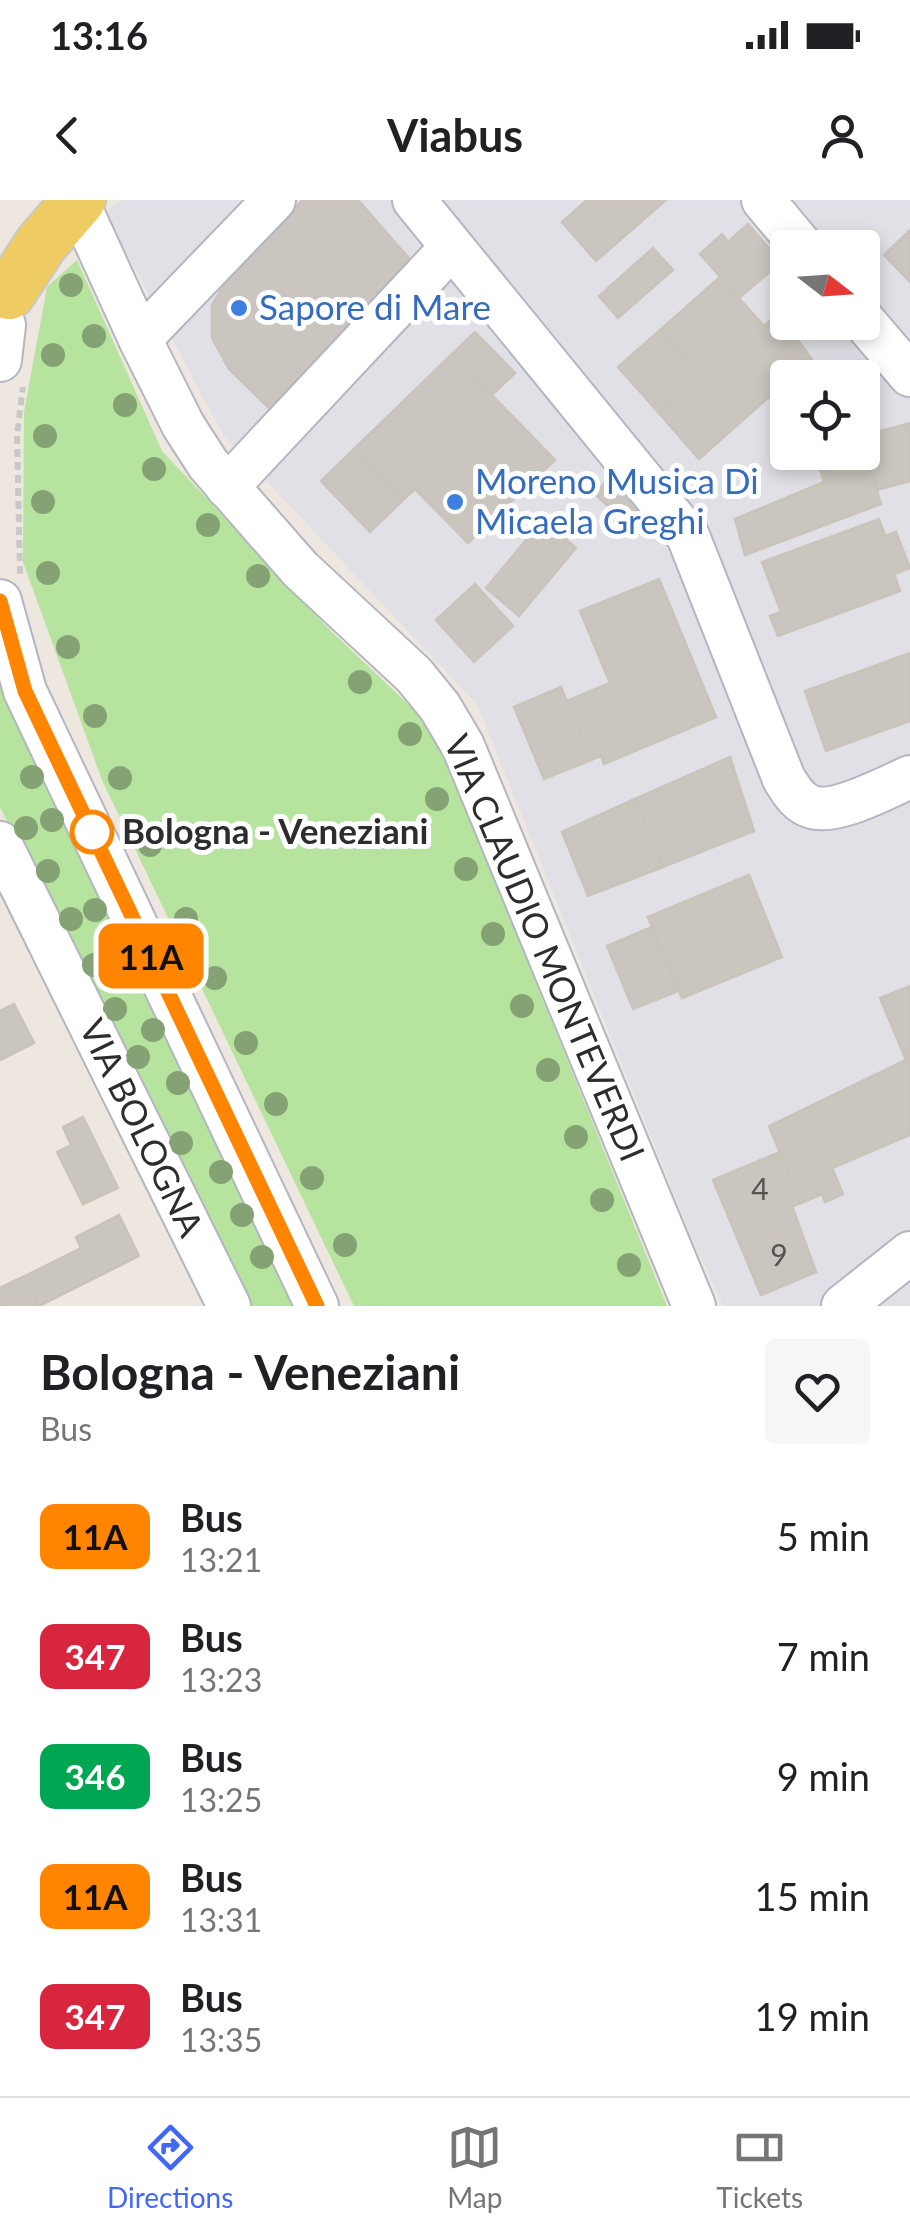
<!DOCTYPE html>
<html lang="en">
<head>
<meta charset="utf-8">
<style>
	:root { --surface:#fff; --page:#f6f6f6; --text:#202124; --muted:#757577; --line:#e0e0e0; --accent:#4367f7 }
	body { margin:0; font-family:Lato,sans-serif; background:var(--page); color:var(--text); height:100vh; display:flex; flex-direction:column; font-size:38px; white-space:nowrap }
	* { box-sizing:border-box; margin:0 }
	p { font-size:32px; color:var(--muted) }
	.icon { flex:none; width:55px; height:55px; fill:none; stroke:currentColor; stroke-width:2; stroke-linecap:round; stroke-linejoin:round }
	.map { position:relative; height:1106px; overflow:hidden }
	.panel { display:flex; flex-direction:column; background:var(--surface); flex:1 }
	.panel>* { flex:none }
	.badge { padding:0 20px; border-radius:15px; font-size:35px; line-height:65px }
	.needle { width:65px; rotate:107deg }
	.buttons { position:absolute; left:770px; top:30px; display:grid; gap:20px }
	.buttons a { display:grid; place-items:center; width:110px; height:110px; border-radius:10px; background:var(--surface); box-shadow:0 5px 15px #0003; font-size:50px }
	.map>.badge { position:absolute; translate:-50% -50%; box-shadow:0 0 0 5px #fff }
	.round { display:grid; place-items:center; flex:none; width:105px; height:105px; border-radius:10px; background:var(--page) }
	.overview { display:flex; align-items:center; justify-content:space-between; height:170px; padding:0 40px }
	h1 { font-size:48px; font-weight:700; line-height:75px }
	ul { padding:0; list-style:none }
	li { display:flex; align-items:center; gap:30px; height:120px; padding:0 40px }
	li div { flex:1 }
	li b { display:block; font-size:38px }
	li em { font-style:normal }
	li .badge { min-width:110px; font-weight:700; text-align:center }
	.status { display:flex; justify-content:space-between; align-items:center; height:70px; padding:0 50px; background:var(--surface); direction:ltr }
	.status svg { height:28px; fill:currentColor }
	header { display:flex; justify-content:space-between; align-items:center; height:130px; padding:0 40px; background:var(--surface); font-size:45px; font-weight:700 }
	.menu { display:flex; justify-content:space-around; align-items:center; height:140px; border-top:2px solid var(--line); background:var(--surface); font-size:28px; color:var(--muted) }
	.menu a { display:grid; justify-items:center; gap:5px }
	.menu .active { color:var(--accent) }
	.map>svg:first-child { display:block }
	.industrial { fill:#e1e0e7; fill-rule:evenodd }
	.green { fill:#b6e39d }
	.building { fill:#cac5be; stroke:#c9c3b9; stroke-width:2.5 }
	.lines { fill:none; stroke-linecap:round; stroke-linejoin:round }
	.minor-casing { stroke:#b3b6c0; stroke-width:46 }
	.major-casing { stroke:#c8c8c8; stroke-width:56 }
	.path { stroke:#c8c8c8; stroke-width:6; stroke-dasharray:8 5; stroke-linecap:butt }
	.minor { stroke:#fff; stroke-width:42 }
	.major { stroke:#efcc63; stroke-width:52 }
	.tree { fill:#84a274 }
	.line-casing { stroke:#fff; stroke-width:22 }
	.line { stroke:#ff8400; stroke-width:15 }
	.shop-dot { fill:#3f7fe0; stroke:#fff; stroke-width:4 }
	.stop-dot { fill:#fff; stroke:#ff8400; stroke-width:5 }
	.labels { text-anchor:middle; stroke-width:10; stroke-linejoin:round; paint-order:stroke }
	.number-label { font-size:30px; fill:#545351 }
	.shop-label { font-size:35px; fill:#366cbe; stroke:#fff; text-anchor:start }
	.stop-label { font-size:35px; font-weight:bold; fill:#2d2d2d; stroke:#fff; text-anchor:start }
	.street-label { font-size:35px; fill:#2d2d2d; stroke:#fff }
</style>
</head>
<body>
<div class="status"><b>13:16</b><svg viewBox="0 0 49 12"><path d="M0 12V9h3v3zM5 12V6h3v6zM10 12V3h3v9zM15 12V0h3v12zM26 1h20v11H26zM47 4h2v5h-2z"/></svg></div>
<header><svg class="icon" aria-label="back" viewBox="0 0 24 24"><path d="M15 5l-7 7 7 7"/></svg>Viabus<svg class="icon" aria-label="person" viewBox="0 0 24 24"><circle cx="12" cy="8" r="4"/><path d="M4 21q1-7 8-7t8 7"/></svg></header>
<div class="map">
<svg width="910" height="1106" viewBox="0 0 910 1106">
	<rect width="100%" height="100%" fill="#eee7df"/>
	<path class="industrial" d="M120 0H910V1106H723L691 1036 477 504 223 235 105 12ZM788 48H862V122H788ZM788 178H862V252H788Z"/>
	<g class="green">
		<path d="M77 60 162 251 332 432 432 527 667 1106H354L102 580 23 362 24 212 47 87Z"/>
		<path d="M0 483 7 502 299 1106H245L0 607Z"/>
	</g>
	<g class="building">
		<path d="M303 0H358L413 63 274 213 229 169 212 138V105L230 75Z"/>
		<path d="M587 0H666L596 61 562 22Z"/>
		<path d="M748 24 781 62 739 98 700 54 722 34 728 42Z"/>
		<path d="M910 30V82L884 55Z"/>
		<path d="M653 48 673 70 618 118 599 96Z"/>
		<path d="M720 77 764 126 778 114 812 159 800 170 807 178H788V218L769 197 699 259 659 213 700 176 660 130Z"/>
		<path d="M660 130 700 176 659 213 618 167Z"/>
		<path d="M475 132 515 173 492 195 452 154Z"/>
		<path d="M452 154 555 260 468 343 415 289 403 300 354 249Z"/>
		<path d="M910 223V281L877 290 862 236Z"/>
		<path d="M862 241 881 304 745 355 735 319 824 282 815 252H862Z"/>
		<path d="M354 249 403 300 370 332 321 281Z"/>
		<path d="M615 272 654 308 634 331 595 294Z"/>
		<path d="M879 319 885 336 896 332 910 368 894 374 900 391 778 436 770 416 781 412 762 362Z"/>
		<path d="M543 320 576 348 519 416 486 388Z"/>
		<path d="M659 379 716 517 604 564 601 556 591 560 567 501 610 483 580 411Z"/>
		<path d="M475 384 513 426 474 462 436 420Z"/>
		<path d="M910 453V521L826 551 805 491Z"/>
		<path d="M561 487 591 560 544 579 514 507Z"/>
		<path d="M730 557 754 631 663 667 635 599Z"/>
		<path d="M635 599 663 667 588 696 562 632Z"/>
		<path d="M749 675 782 757 682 798 648 717Z"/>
		<path d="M652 727 678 791 633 809 607 746Z"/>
		<path d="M910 786V935L832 968 843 994 825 1002 822 994 801 1003 769 926 906 860 880 798Z"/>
		<path d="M14 804 34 843 0 860V811Z"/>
		<path d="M83 917 118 988 83 1004 57 952 71 945 63 927Z"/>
		<path d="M780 952 801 1003 792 1006 816 1072 761 1095 713 980Z"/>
		<path d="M119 1015 139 1056 39 1106 25 1076 81 1048 76 1037Z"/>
		<path d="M25 1076 39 1106H0V1088Z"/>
	</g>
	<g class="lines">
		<defs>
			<g id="minor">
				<path d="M414 0 688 336 784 579C791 590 798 603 812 607 836 615 887 587 910 577"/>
				<path d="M763 0 803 48"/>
				<path d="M77 1 140 139 183 225 208 264 300 369 414 475 440 507 463 546 694 1106"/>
				<path d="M862 119 910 175"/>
				<path d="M140 139 274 0"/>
				<path d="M0 160 4 125"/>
				<path d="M227 287 452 47"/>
				<path d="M0 401 25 491 317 1106"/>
				<path d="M0 643 229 1106"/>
				<path d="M843 1106 910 1053"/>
			</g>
			<path id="major" d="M9 93 41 44 79 0"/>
		</defs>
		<use href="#minor" class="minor-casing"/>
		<use href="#major" class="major-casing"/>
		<path class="path" d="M20 374 17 235 23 187"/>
		<use href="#minor" class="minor"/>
		<use href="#major" class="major"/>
	</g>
	<g class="tree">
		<circle cx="71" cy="85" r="12"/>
		<circle cx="94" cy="136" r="12"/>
		<circle cx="53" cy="155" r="12"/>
		<circle cx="125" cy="205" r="12"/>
		<circle cx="45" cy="236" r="12"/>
		<circle cx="154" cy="269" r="12"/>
		<circle cx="43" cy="302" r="12"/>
		<circle cx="208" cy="325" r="12"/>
		<circle cx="48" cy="373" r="12"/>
		<circle cx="258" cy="376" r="12"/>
		<circle cx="68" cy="447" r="12"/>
		<circle cx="360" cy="482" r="12"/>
		<circle cx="95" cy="516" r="12"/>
		<circle cx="410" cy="534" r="12"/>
		<circle cx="32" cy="577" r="12"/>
		<circle cx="120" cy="578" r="12"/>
		<circle cx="437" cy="599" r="12"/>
		<circle cx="52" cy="620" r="12"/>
		<circle cx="26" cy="628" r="12"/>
		<circle cx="150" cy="645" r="12"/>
		<circle cx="466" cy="669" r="12"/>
		<circle cx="48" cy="671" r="12"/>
		<circle cx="95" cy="710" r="12"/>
		<circle cx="71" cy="719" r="12"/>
		<circle cx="186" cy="719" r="12"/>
		<circle cx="493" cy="734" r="12"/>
		<circle cx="94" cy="765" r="12"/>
		<circle cx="215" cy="778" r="12"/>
		<circle cx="522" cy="806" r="12"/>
		<circle cx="115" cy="809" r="12"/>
		<circle cx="153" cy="830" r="12"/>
		<circle cx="246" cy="843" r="12"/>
		<circle cx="138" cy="857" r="12"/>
		<circle cx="548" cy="870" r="12"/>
		<circle cx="178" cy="883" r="12"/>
		<circle cx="276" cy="904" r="12"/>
		<circle cx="576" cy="937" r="12"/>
		<circle cx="181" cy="943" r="12"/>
		<circle cx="221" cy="972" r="12"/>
		<circle cx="312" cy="978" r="12"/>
		<circle cx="602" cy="1000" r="12"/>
		<circle cx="242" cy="1015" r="12"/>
		<circle cx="345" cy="1045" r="12"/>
		<circle cx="262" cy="1057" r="12"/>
		<circle cx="629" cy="1065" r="12"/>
	</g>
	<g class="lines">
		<defs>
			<path id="line" d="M0 401 25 491 317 1106"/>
		</defs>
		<use href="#line" class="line-casing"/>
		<use href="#line" class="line"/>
	</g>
	<g class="shop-dot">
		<circle cx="239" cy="108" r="10"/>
		<circle cx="455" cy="302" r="10"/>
	</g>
	<circle class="stop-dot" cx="92" cy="632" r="20"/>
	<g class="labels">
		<g class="number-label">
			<text x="760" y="1000">4</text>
			<text x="779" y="1066">9</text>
		</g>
		<g class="shop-label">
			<text x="259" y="120">Sapore di Mare</text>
			<text x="475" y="294">Moreno Musica Di<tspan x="475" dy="40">Micaela Greghi</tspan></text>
		</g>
		<g class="stop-label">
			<text x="122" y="644">Bologna - Veneziani</text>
		</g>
		<g class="street-label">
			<text transform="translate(544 748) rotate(67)" y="12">VIA CLAUDIO MONTEVERDI</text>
			<text transform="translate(141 928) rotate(64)" y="12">VIA BOLOGNA</text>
		</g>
	</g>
</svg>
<div class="buttons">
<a><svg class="needle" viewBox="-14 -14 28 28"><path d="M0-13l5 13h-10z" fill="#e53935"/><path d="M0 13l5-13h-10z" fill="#757577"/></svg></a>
<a><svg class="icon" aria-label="locate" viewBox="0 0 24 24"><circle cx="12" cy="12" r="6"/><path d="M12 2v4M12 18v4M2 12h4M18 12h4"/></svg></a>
</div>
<b class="badge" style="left:151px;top:756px;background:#ff8400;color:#111">11A</b>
</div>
<section class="panel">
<div class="overview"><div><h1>Bologna - Veneziani</h1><p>Bus</p></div><a class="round"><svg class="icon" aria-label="heart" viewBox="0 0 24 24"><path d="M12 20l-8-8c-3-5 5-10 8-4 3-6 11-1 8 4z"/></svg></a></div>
<ul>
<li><span class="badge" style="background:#ff8400;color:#111">11A</span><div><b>Bus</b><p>13:21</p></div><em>5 min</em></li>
<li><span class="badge" style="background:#d7263d;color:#fff">347</span><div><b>Bus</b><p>13:23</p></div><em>7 min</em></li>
<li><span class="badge" style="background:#00a651;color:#fff">346</span><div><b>Bus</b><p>13:25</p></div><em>9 min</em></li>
<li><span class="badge" style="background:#ff8400;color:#111">11A</span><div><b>Bus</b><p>13:31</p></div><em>15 min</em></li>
<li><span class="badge" style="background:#d7263d;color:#fff">347</span><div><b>Bus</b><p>13:35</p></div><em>19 min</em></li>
</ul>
</section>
<nav class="menu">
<a class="active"><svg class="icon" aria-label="directions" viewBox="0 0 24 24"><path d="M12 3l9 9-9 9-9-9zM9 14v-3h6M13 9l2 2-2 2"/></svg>Directions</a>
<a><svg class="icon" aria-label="map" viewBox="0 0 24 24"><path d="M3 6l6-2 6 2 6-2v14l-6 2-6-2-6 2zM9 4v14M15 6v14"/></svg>Map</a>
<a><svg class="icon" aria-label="tickets" viewBox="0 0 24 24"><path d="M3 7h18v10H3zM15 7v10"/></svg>Tickets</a>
</nav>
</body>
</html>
